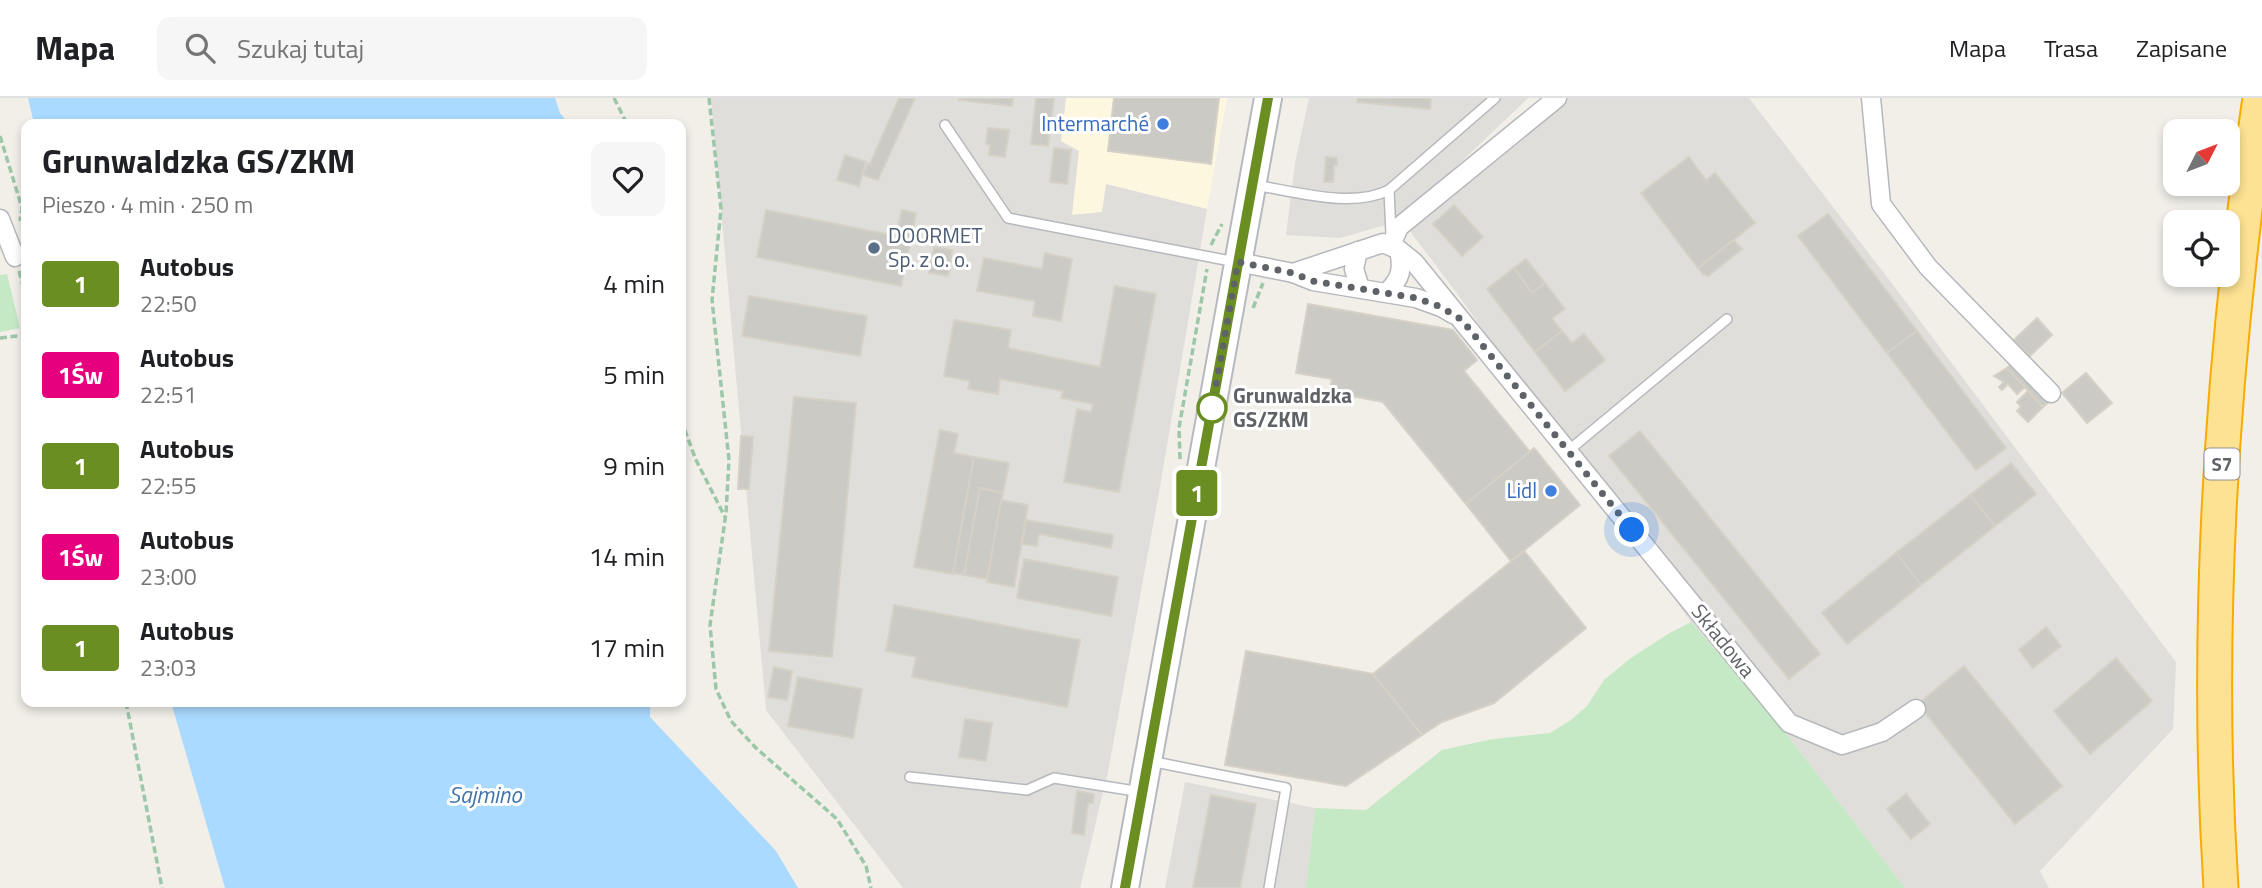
<!DOCTYPE html>
<html lang="pl">
<head>
<meta charset="utf-8">
<style>
	:root { --surface:#fff; --page:#f6f6f6; --text:#202124; --muted:#757577; --line:#e0e0e0 }
	body { margin:0; font-family:"Titillium Web",sans-serif; background:var(--page); color:var(--text); height:100vh; display:flex; flex-direction:column; font-size:26px; white-space:nowrap }
	* { box-sizing:border-box; margin:0 }
	p { font-size:23px; color:var(--muted) }
	.icon { flex:none; width:38px; height:38px; fill:none; stroke:currentColor; stroke-width:2; stroke-linecap:round; stroke-linejoin:round }
	.map { position:relative; flex:1; overflow:hidden }
	.side { position:absolute; left:21px; top:21px; width:665px; height:588px; display:flex; flex-direction:column; background:var(--surface); border-radius:14px; box-shadow:0 4px 10px #0003 }
	.side>* { flex:none }
	.badge { padding:0 14px; border-radius:5px; font-size:24px; line-height:46px }
	.needle { width:46px; rotate:48deg }
	.tools { position:absolute; left:2163px; top:21px; display:grid; gap:14px }
	.tools a { display:grid; place-items:center; width:77px; height:77px; border-radius:14px; background:var(--surface); box-shadow:0 4px 10px #0003; font-size:35px }
	.you { position:absolute; width:35px; height:35px; margin:-18px; border:5px solid #fff; border-radius:50%; background:#1a73e8; box-shadow:0 0 0 10px #1a73e833 }
	.map>.badge { position:absolute; translate:-50% -50%; box-shadow:0 0 0 4px #fff }
	.round { display:grid; place-items:center; flex:none; width:74px; height:74px; border-radius:14px; background:var(--page) }
	.overview { display:flex; align-items:center; justify-content:space-between; height:119px; padding:0 21px }
	h1 { font-size:33px; font-weight:700; line-height:52px }
	ul { padding:0; list-style:none }
	li { display:flex; align-items:center; gap:21px; height:91px; padding:0 21px }
	li div { flex:1 }
	li b { display:block; font-size:26px }
	li em { font-style:normal }
	li .badge { min-width:77px; font-weight:700; text-align:center }
	header { display:flex; align-items:center; gap:42px; box-sizing:border-box; height:98px; padding:0 35px; background:var(--surface); border-bottom:2px solid var(--line) }
	header strong { font-size:33px }
	nav { display:flex; gap:38px; margin-inline-start:auto; font-size:24px }
	.search { width:490px; height:63px; background:var(--page); display:flex; align-items:center; gap:18px; box-sizing:border-box; padding:0 24px; border-radius:14px; color:var(--muted); font-size:26px }
	.map>svg:first-child { display:block }
	.commercial { fill:#fef7e0 }
	.industrial { fill:#e0deda }
	.green { fill:#c5e8c5 }
	.water { fill:#aadaff }
	.building { fill:#cccac5; stroke:#d6d1c6; stroke-width:2 }
	.lines { fill:none; stroke-linecap:round; stroke-linejoin:round }
	.lane-casing { stroke:#b5b8bc; stroke-width:12 }
	.street-casing { stroke:#b5b8bc; stroke-width:21 }
	.secondary-casing { stroke:#b6babf; stroke-width:30 }
	.highway-casing { stroke:#f9ab00; stroke-width:37 }
	.path { stroke:#9cc7a9; stroke-width:3.5; stroke-dasharray:7 3.5; stroke-linecap:butt }
	.lane { stroke:#fff; stroke-width:9 }
	.street { stroke:#fff; stroke-width:18 }
	.secondary { stroke:#fff; stroke-width:26 }
	.highway { stroke:#fde293; stroke-width:33 }
	.line-casing { stroke:#fff; stroke-width:16 }
	.line { stroke:#6b8e23; stroke-width:10 }
	.walk { stroke:#5f6368; stroke-width:7; stroke-dasharray:0 12.6 }
	.shop-dot { fill:#3f7fe0; stroke:#fff; stroke-width:2.5 }
	.service-dot { fill:#5c6f8a; stroke:#fff; stroke-width:2.5 }
	.stop-dot { fill:#fff; stroke:#6b8e23; stroke-width:3.5 }
	.labels { text-anchor:middle; stroke-width:6; stroke-linejoin:round; paint-order:stroke }
	.shield { fill:#fff; stroke:#8f9295; stroke-width:2 }
	.shield-label { font-size:19px; font-weight:bold; fill:#5f6368 }
	.shop-label { font-size:21px; fill:#366cbe; stroke:#fff; text-anchor:end }
	.service-label { font-size:21px; fill:#4e5e75; stroke:#fff; text-anchor:start }
	.stop-label { font-size:21px; font-weight:bold; fill:#5f6368; stroke:#fff; text-anchor:start }
	.street-label { font-size:21px; fill:#5f6368; stroke:#fff }
	.water-label { font-size:23px; font-style:italic; fill:#4174aa; stroke:#fff }
</style>
</head>
<body>
<header>
<strong>Mapa</strong>
<div class="search"><svg class="icon" aria-label="search" viewBox="0 0 24 24"><circle cx="10" cy="10" r="6"/><path d="M15 15l6 6"/></svg>Szukaj tutaj</div>
<nav><a>Mapa</a><a>Trasa</a><a>Zapisane</a></nav>
</header>
<div class="map">
<svg width="2262" height="790" viewBox="0 0 2262 790">
	<rect width="100%" height="100%" fill="#f1efe8"/>
	<path class="commercial" d="M1066 0H1227L1207 111 1107 86 1102 114 1071 117 1079 53 1061 43Z"/>
	<g class="industrial">
		<path d="M711 0H1066L1061 43 1079 53 1072 117 1102 114 1106 86 1207 111 1160 389 1108 674 1080 790H903L766 612Z"/>
		<path d="M1309 0H1528L1399 123 1340 140 1286 137 1295 65Z"/>
		<path d="M1561 0H1749L1897 192 2176 564 2173 631 2040 773 2049 790H1905L1767 611 1691 524 1456 194 1406 128Z"/>
		<path d="M1185 684 1315 710 1306 790H1165Z"/>
	</g>
	<g class="green">
		<path d="M7 176 20 230 0 234V177Z"/>
		<path d="M1691 524 1767 611 1905 790H1306L1315 710 1366 712 1442 652 1493 641 1550 635 1571 622 1587 608 1604 582 1631 560 1668 536Z"/>
	</g>
	<g class="water">
		<path d="M28 0H555L560 15 569 26H34Z"/>
		<path d="M171 604H650V619L776 753 798 790H225Z"/>
	</g>
	<g class="building">
		<path d="M899 0H915L878 82 862 77 868 65 870 66Z"/>
		<path d="M960 0H1013L1012 8 959 2Z"/>
		<path d="M1036 0H1054L1048 48 1031 46Z"/>
		<path d="M1114 0H1219L1211 66 1108 53Z"/>
		<path d="M1358 0H1431L1430 11 1357 4Z"/>
		<path d="M988 30 1009 32 1005 59 989 57 990 47 986 46Z"/>
		<path d="M1054 50 1071 52 1067 86 1050 84Z"/>
		<path d="M845 57 866 64 859 88 837 82Z"/>
		<path d="M1326 59 1337 60V67H1334L1333 84H1324Z"/>
		<path d="M1689 59 1706 82 1715 75 1755 125 1698 170 1641 95Z"/>
		<path d="M1454 107 1483 139 1462 158 1433 126Z"/>
		<path d="M766 112 911 141 901 188 757 159Z"/>
		<path d="M902 112 916 115 911 141 896 138Z"/>
		<path d="M1828 116 1917 233 1887 255 1798 138Z"/>
		<path d="M1734 142 1742 151 1708 178 1703 176 1698 170Z"/>
		<path d="M934 149 952 152 948 178 929 175Z"/>
		<path d="M1045 155 1072 161 1061 223 1033 218 1035 203 977 193 984 160 1042 171Z"/>
		<path d="M1526 161 1545 185 1532 195 1514 170Z"/>
		<path d="M1514 170 1532 195 1545 185 1565 211 1552 220 1562 233 1535 254 1487 191Z"/>
		<path d="M1115 188 1156 196 1119 394 1064 384 1077 311 1091 314 1093 306 1061 300 1063 293 1000 281 998 296 968 291 970 283 944 278 954 222 1011 232 1008 250 1100 269Z"/>
		<path d="M749 198 867 218 860 258 742 238Z"/>
		<path d="M1308 206 1453 232 1477 262 1464 273 1530 354 1466 406 1383 304 1330 294 1332 281 1296 275Z"/>
		<path d="M2037 220 2052 237 2030 258 2014 242Z"/>
		<path d="M1562 233 1572 245 1584 236 1605 262 1565 293 1535 254Z"/>
		<path d="M1917 233 2006 350 1976 372 1887 255Z"/>
		<path d="M2014 262 2051 302 2043 309 2007 270Z"/>
		<path d="M2007 270 2025 289 2017 296 2008 286 2002 292 1999 289 2004 284 1994 278Z"/>
		<path d="M2086 275 2112 305 2087 325 2062 295Z"/>
		<path d="M2028 293 2043 309 2028 324 2017 313 2021 309 2017 304Z"/>
		<path d="M794 299 856 305 832 559 769 553Z"/>
		<path d="M940 332 958 336 954 355 974 359 953 476 914 469Z"/>
		<path d="M1640 333 1820 556 1789 581 1609 358Z"/>
		<path d="M741 338 753 339 749 391H738Z"/>
		<path d="M1534 350 1580 407 1511 463 1466 406Z"/>
		<path d="M974 359 1009 365 1003 395 980 390 964 477 953 475Z"/>
		<path d="M2011 365 2036 396 1995 428 1970 397Z"/>
		<path d="M980 390 1003 395 987 481 964 477Z"/>
		<path d="M1970 397 1995 428 1921 487 1896 455Z"/>
		<path d="M1001 402 1028 407 1014 489 987 484Z"/>
		<path d="M1026 422 1113 437 1111 450 1039 436 1037 448 1022 446Z"/>
		<path d="M1524 453 1586 530 1494 605 1442 624 1422 637 1373 576Z"/>
		<path d="M1896 455 1921 487 1847 546 1822 515Z"/>
		<path d="M1024 461 1118 479 1111 518 1017 500Z"/>
		<path d="M894 507 1080 542 1067 609 912 579 916 559 886 553Z"/>
		<path d="M2046 529 2061 548 2033 570 2019 552Z"/>
		<path d="M1246 553 1373 576 1422 637 1346 688 1225 667Z"/>
		<path d="M2116 560 2152 603 2090 656 2054 613Z"/>
		<path d="M1964 568 2062 688 2015 726 1918 606Z"/>
		<path d="M774 569 792 573 787 602 768 599Z"/>
		<path d="M798 579 862 591 853 640 788 628Z"/>
		<path d="M965 621 992 625 986 663 959 659Z"/>
		<path d="M1077 693 1094 696 1093 705H1088L1084 737 1072 735Z"/>
		<path d="M1906 696 1930 726 1911 741 1887 711Z"/>
		<path d="M1211 697 1256 706 1240 790H1193Z"/>
	</g>
	<g class="lines">
		<defs>
			<g id="lane">
				<path d="M945 27 1008 120 1236 164"/>
				<path d="M1254 87C1294 93 1352 111 1389 92L1495 0"/>
				<path d="M1389 92 1391 136"/>
				<path d="M1568 353 1727 221"/>
				<path d="M1150 663 1286 690 1269 790"/>
				<path d="M910 679 1027 692 1054 680 1141 694"/>
			</g>
			<g id="street">
				<path d="M1871 0 1881 106 1928 169 2051 295"/>
				<path d="M0 121 15 159"/>
				<path d="M1391 147 1399 129 1557 0"/>
				<path d="M1358 153 1354 171 1360 190"/>
				<path d="M1238 164 1293 175 1313 183 1416 200 1441 209 1453 216"/>
				<path d="M1293 175 1383 145 1399 152 1414 164 1789 625 1842 647 1882 634 1916 611"/>
				<path d="M1387 194C1401 181 1403 171 1399 152"/>
			</g>
			<path id="secondary" d="M1125 790 1268 0"/>
			<path id="highway" d="M2221 790C2204 527 2222 261 2260 0"/>
		</defs>
		<use href="#lane" class="lane-casing"/>
		<use href="#street" class="street-casing"/>
		<use href="#secondary" class="secondary-casing"/>
		<use href="#highway" class="highway-casing"/>
		<g class="path">
			<path d="M614 0 627 26"/>
			<path d="M709 0 721 111 712 202 729 362 726 415 710 527 716 591 731 623 756 650 837 721 866 768 871 790"/>
			<path d="M0 38 22 110 20 123"/>
			<path d="M1211 147 1222 126"/>
			<path d="M19 173 26 199"/>
			<path d="M1253 210 1263 185"/>
			<path d="M0 240 26 237"/>
			<path d="M681 322 696 362 725 419"/>
			<path d="M1180 361 1179 330 1207 171"/>
			<path d="M126 604 162 790"/>
		</g>
		<use href="#lane" class="lane"/>
		<use href="#street" class="street"/>
		<use href="#secondary" class="secondary"/>
		<use href="#highway" class="highway"/>
	</g>
	<g class="lines">
		<defs>
			<path id="line" d="M1125 790 1268 0"/>
		</defs>
		<use href="#line" class="line-casing"/>
		<use href="#line" class="line"/>
		<path class="walk" d="M1212 310 1238 164 1293 175 1313 183 1416 200 1441 209 1462 222 1632 432"/>
	</g>
	<g class="shop-dot">
		<circle cx="1163" cy="26" r="7"/>
		<circle cx="1551" cy="393" r="7"/>
	</g>
	<circle class="service-dot" cx="874" cy="150" r="7"/>
	<circle class="stop-dot" cx="1212" cy="310" r="14"/>
	<g class="labels">
		<rect class="shield" x="2204.5" y="350.5" width="35" height="31" rx="5"/>
		<g class="shield-label">
			<text x="2222" y="373">S7</text>
		</g>
		<g class="shop-label">
			<text x="1149" y="33">Intermarché</text>
			<text x="1537" y="400">Lidl</text>
		</g>
		<g class="service-label">
			<text x="888" y="145">DOORMET<tspan x="888" dy="24">Sp. z o. o.</tspan></text>
		</g>
		<g class="stop-label">
			<text x="1233" y="305">Grunwaldzka<tspan x="1233" dy="24">GS/ZKM</tspan></text>
		</g>
		<g class="street-label">
			<text transform="translate(1723 543) rotate(51)" y="7">Składowa</text>
		</g>
		<g class="water-label">
			<text x="485" y="705">Sajmino</text>
		</g>
	</g>
</svg>
<div class="tools">
<a><svg class="needle" viewBox="-14 -14 28 28"><path d="M0-13l5 13h-10z" fill="#e53935"/><path d="M0 13l5-13h-10z" fill="#757577"/></svg></a>
<a><svg class="icon" aria-label="locate" viewBox="0 0 24 24"><circle cx="12" cy="12" r="6"/><path d="M12 2v4M12 18v4M2 12h4M18 12h4"/></svg></a>
</div>
<div class="you" style="left:1632px;top:432px"></div>
<b class="badge" style="left:1197px;top:395px;background:#6b8e23;color:#fff">1</b>
<section class="side">
<div class="overview"><div><h1>Grunwaldzka GS/ZKM</h1><p>Pieszo · 4 min · 250 m</p></div><a class="round"><svg class="icon" aria-label="heart" viewBox="0 0 24 24"><path d="M12 20l-8-8c-3-5 5-10 8-4 3-6 11-1 8 4z"/></svg></a></div>
<ul>
<li><span class="badge" style="background:#6b8e23;color:#fff">1</span><div><b>Autobus</b><p>22:50</p></div><em>4 min</em></li>
<li><span class="badge" style="background:#e6007e;color:#fff">1Św</span><div><b>Autobus</b><p>22:51</p></div><em>5 min</em></li>
<li><span class="badge" style="background:#6b8e23;color:#fff">1</span><div><b>Autobus</b><p>22:55</p></div><em>9 min</em></li>
<li><span class="badge" style="background:#e6007e;color:#fff">1Św</span><div><b>Autobus</b><p>23:00</p></div><em>14 min</em></li>
<li><span class="badge" style="background:#6b8e23;color:#fff">1</span><div><b>Autobus</b><p>23:03</p></div><em>17 min</em></li>
</ul>
</section>
</div>
</body>
</html>
